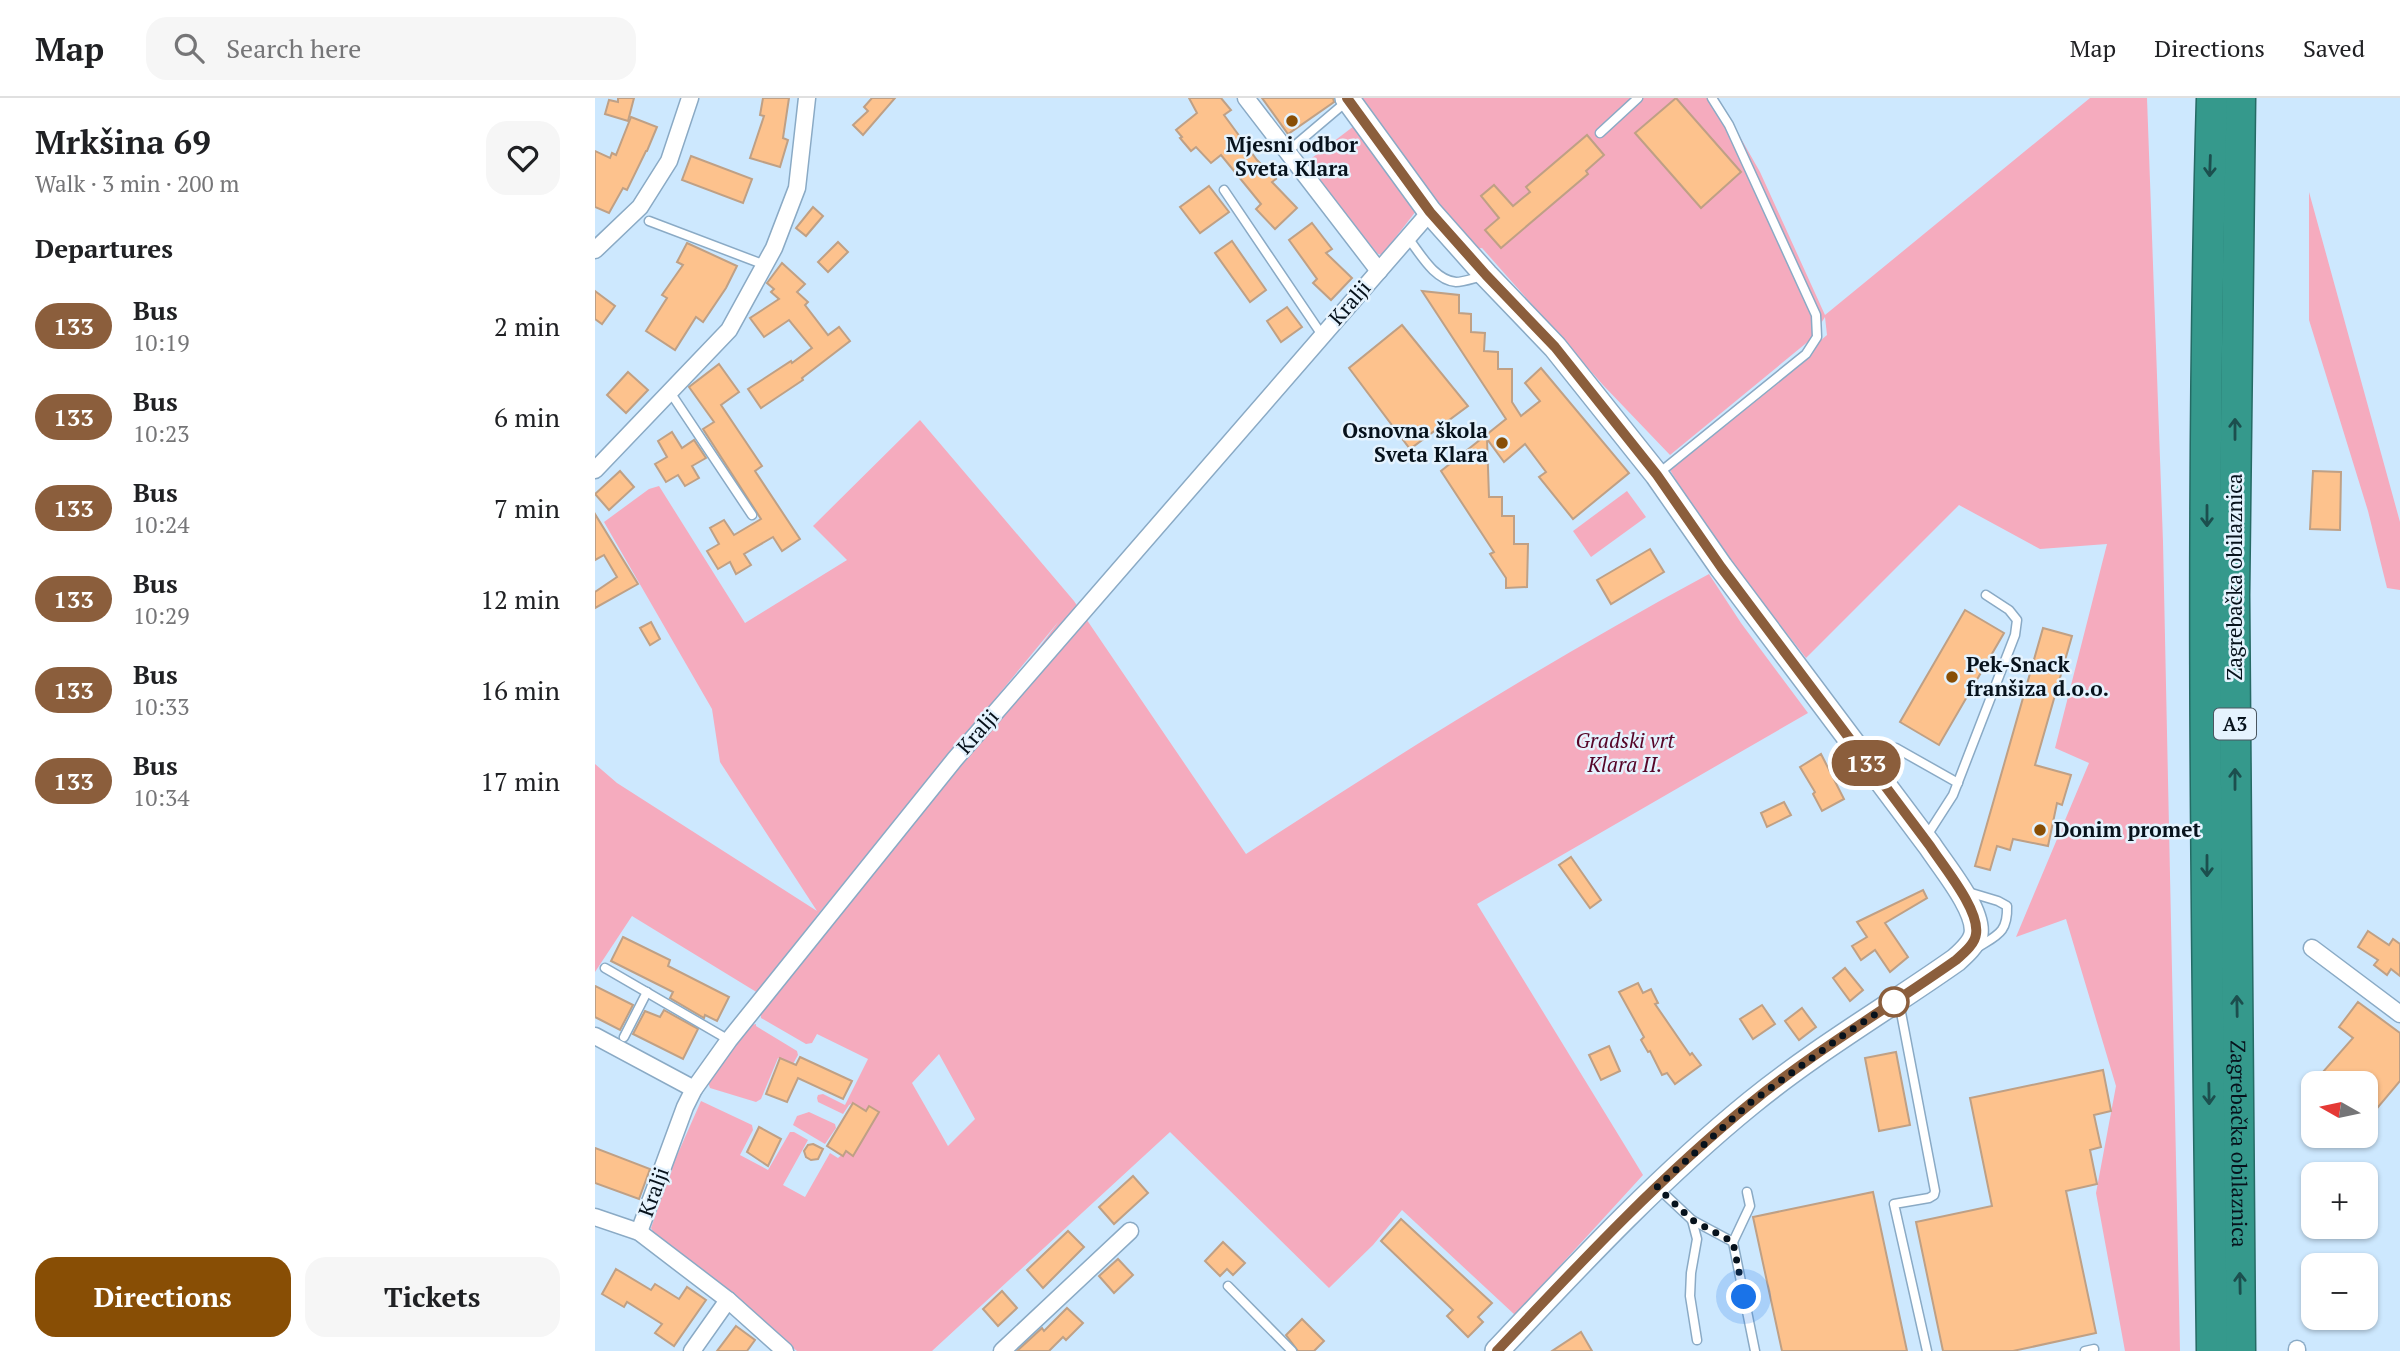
<!DOCTYPE html>
<html lang="en">
<head>
<meta charset="utf-8">
<style>
	:root { --surface:#fff; --page:#f6f6f6; --text:#202124; --muted:#757577; --line:#e0e0e0; --accent:#884e05 }
	body { margin:0; font-family:"PT Serif",serif; background:var(--page); color:var(--text); height:100vh; display:flex; flex-direction:column; font-size:26px; white-space:nowrap }
	* { box-sizing:border-box; margin:0 }
	p { font-size:23px; color:var(--muted) }
	.icon { flex:none; width:38px; height:38px; fill:none; stroke:currentColor; stroke-width:2; stroke-linecap:round; stroke-linejoin:round }
	.map { position:relative; flex:1; overflow:hidden }
	.sheet { display:flex; flex-direction:column; background:var(--surface); width:595px }
	.sheet>* { flex:none }
	.badge { padding:0 14px; border-radius:23px; font-size:24px; line-height:46px }
	.needle { width:46px; rotate:279deg }
	.tools { position:absolute; left:1706px; top:973px; display:grid; gap:14px }
	.tools a { display:grid; place-items:center; width:77px; height:77px; border-radius:14px; background:var(--surface); box-shadow:0 2px 5px #0004; font-size:35px }
	.you { position:absolute; width:35px; height:35px; margin:-18px; border:5px solid #fff; border-radius:50%; background:#1a73e8; box-shadow:0 0 0 10px #1a73e833 }
	.map>.badge { position:absolute; translate:-50% -50%; box-shadow:0 0 0 4px #fff }
	h2 { padding:0 35px; font-size:26px; line-height:63px }
	.round { display:grid; place-items:center; flex:none; width:74px; height:74px; border-radius:21px; background:var(--page) }
	.overview { display:flex; align-items:center; justify-content:space-between; height:119px; padding:0 35px }
	h1 { font-size:33px; font-weight:700; line-height:52px }
	.primary-button { display:flex; gap:14px; margin-top:auto; padding:14px 35px }
	.primary-button a { flex:1; height:80px; border-radius:21px; background:var(--accent); color:#fff; font-size:28px; font-weight:700; line-height:80px; text-align:center }
	.primary-button a+a { background:var(--page); color:var(--text) }
	ul { padding:0; list-style:none }
	li { display:flex; align-items:center; gap:21px; height:91px; padding:0 35px }
	li div { flex:1 }
	li b { display:block; font-size:26px }
	li em { font-style:normal }
	li .badge { min-width:77px; font-weight:700; text-align:center }
	header { display:flex; align-items:center; gap:42px; box-sizing:border-box; height:98px; padding:0 35px; background:var(--surface); border-bottom:2px solid var(--line) }
	header strong { font-size:33px }
	nav { display:flex; gap:38px; margin-inline-start:auto; font-size:24px }
	.search { width:490px; height:63px; background:var(--page); display:flex; align-items:center; gap:18px; box-sizing:border-box; padding:0 24px; border-radius:21px; color:var(--muted); font-size:26px }
	main { display:flex; flex:1; min-height:0 }
	.map>svg:first-child { display:block }
	.green { fill:#f5abbe; fill-rule:evenodd }
	.building { fill:#fdc28d; stroke:#bfa085; stroke-width:2 }
	.lines { fill:none; stroke-linecap:round; stroke-linejoin:round }
	.lane-casing { stroke:#8aaac5; stroke-width:11 }
	.street-casing { stroke:#8aaac5; stroke-width:19 }
	.secondary-casing { stroke:#8aaac5; stroke-width:26 }
	.highway-casing { stroke:#256a65; stroke-width:33 }
	.lane { stroke:#fff; stroke-width:8 }
	.street { stroke:#fff; stroke-width:16 }
	.secondary { stroke:#fff; stroke-width:23 }
	.highway { stroke:#35998c; stroke-width:30 }
	.oneway { stroke:#1c4f4e }
	.line-casing { stroke:#fff; stroke-width:16 }
	.line { stroke:#8b5e3c; stroke-width:10 }
	.walk { stroke:#07121c; stroke-width:7; stroke-dasharray:0 12.6 }
	.poi-dot { fill:#884e05; stroke:#e5f3fe; stroke-width:2.5 }
	.stop-dot { fill:#fff; stroke:#8b5e3c; stroke-width:3.5 }
	.labels { text-anchor:middle; stroke-width:5; stroke-linejoin:round; paint-order:stroke }
	.shield { fill:#e5f3fe; stroke:#4a5660; stroke-width:2 }
	.shield-label { font-size:19px; font-weight:bold; fill:#07121c }
	.poi-label { font-size:21px; font-weight:bold; fill:#07121c; stroke:#e5f3fe; text-anchor:start }
	.street-label { font-size:21px; fill:#07121c; stroke:#e5f3fe }
	.park-label { font-size:21px; font-style:italic; fill:#560528; stroke:#e5f3fe }
</style>
</head>
<body>
<header>
<strong>Map</strong>
<div class="search"><svg class="icon" aria-label="search" viewBox="0 0 24 24"><circle cx="10" cy="10" r="6"/><path d="M15 15l6 6"/></svg>Search here</div>
<nav><a>Map</a><a>Directions</a><a>Saved</a></nav>
</header>
<main>
<section class="sheet">
<div class="overview"><div><h1>Mrkšina 69</h1><p>Walk · 3 min · 200 m</p></div><a class="round"><svg class="icon" aria-label="heart" viewBox="0 0 24 24"><path d="M12 20l-8-8c-3-5 5-10 8-4 3-6 11-1 8 4z"/></svg></a></div>
<h2>Departures</h2>
<ul>
<li><span class="badge" style="background:#8b5e3c;color:#fff">133</span><div><b>Bus</b><p>10:19</p></div><em>2 min</em></li>
<li><span class="badge" style="background:#8b5e3c;color:#fff">133</span><div><b>Bus</b><p>10:23</p></div><em>6 min</em></li>
<li><span class="badge" style="background:#8b5e3c;color:#fff">133</span><div><b>Bus</b><p>10:24</p></div><em>7 min</em></li>
<li><span class="badge" style="background:#8b5e3c;color:#fff">133</span><div><b>Bus</b><p>10:29</p></div><em>12 min</em></li>
<li><span class="badge" style="background:#8b5e3c;color:#fff">133</span><div><b>Bus</b><p>10:33</p></div><em>16 min</em></li>
<li><span class="badge" style="background:#8b5e3c;color:#fff">133</span><div><b>Bus</b><p>10:34</p></div><em>17 min</em></li>
</ul>
<div class="primary-button"><a>Directions</a><a>Tickets</a></div>
</section>
<div class="map">
<svg width="1805" height="1253" viewBox="0 0 1805 1253">
	<rect width="100%" height="100%" fill="#cde8fe"/>
	<g class="green">
		<path d="M765 0H1123L1165 74 1230 217 1495 0H1552L1568 444 1585 1253H1530L1501 1095 1521 988 1471 821 1421 839 1494 665 1460 650 1512 446 1445 451 1364 407 1211 560 1113 435 1075 372 1232 237 1230 219 1215 242 1075 357 1008 287 887 150 879 151 862 132Z"/>
		<path d="M759 28 821 113 787 157 783 156 709 66Z"/>
		<path d="M1714 94 1805 424V492L1792 490 1773 413 1714 222Z"/>
		<path d="M325 322 479 503 651 756C802 657 955 562 1114 476L1146 525 1213 615 882 806 1048 1077 920 1217 807 1112 778 1147 734 1190 575 1034 337 1253H202L62 1141 56 1130 76 1071 106 1003 157 1027 158 1032 145 1057 173 1072 195 1034H199L213 1042 188 1087 210 1099 235 1055 243 1060 251 1053 257 1057 274 1008 271 1013 258 1005 254 1007 248 1016 223 1004 222 1000 223 997 228 996 250 1007 273 961 222 936 217 945 211 946 166 920V913L264 790 464 523 224 815 163 895 37 818 0 874V666L22 685 222 813 125 664 117 611 9 424 54 391 64 388 150 525 252 462 218 428ZM344 956 380 1021 353 1048 317 985Z"/>
		<path d="M1032 393 1051 419 996 459 978 433Z"/>
		<path d="M161 926V928L202 953 203 957 198 966 183 960 166 1001 161 1004 115 990 113 984 153 928Z"/>
		<path d="M214 1014 240 1026 241 1030 230 1046 198 1027 202 1018Z"/>
	</g>
	<g class="building">
		<path d="M23 0H39L33 23 10 16 14 2 23 4Z"/>
		<path d="M168 0H194L188 40 193 42 185 69 155 60 169 18 165 17Z"/>
		<path d="M277 0H300L268 37 258 27 273 13 269 9Z"/>
		<path d="M594 0H626L636 12 629 17 662 62 681 81 677 84 702 110 680 131 661 111 666 106 626 57 616 65 601 49 596 53 585 40 587 39 581 32 602 15Z"/>
		<path d="M667 0H738L739 4 693 36Z"/>
		<path d="M1081 0 1146 74 1106 110 1040 35Z"/>
		<path d="M36 19 62 29 52 53H51L32 92 28 90 14 115 0 109V53L15 60 17 55 21 57Z"/>
		<path d="M992 37 1009 57 991 73 993 76 906 150 890 132 904 120 886 98 899 87 918 108 935 94 931 89Z"/>
		<path d="M96 58 157 81 148 105 87 82Z"/>
		<path d="M614 88 634 114 605 135 585 109Z"/>
		<path d="M218 109 228 118 211 138 201 130Z"/>
		<path d="M717 125 737 151 731 155 757 180 736 202 718 185 722 181 694 142Z"/>
		<path d="M637 143 671 192 655 204 620 155Z"/>
		<path d="M243 144 253 154 233 174 223 164Z"/>
		<path d="M92 145 142 168 131 190 108 224 101 219 80 252 51 233 72 200 67 197 88 167 82 164Z"/>
		<path d="M187 165 210 186 202 194 213 204 210 207 233 237 244 229 255 243 207 280 208 282 166 310 153 291 196 263 197 265 217 250 194 222 169 239 155 220 184 201 176 194 179 191 172 185Z"/>
		<path d="M0 193 20 208 7 226 0 221Z"/>
		<path d="M827 193 864 197V215L876 216V234L890 235 889 253 903 254V271H917V304L926 318 945 303 930 285 946 270 1034 375 978 421 944 379 951 374 930 346 909 364 892 341 894 399H907V418H919V446H933L932 489 911 490V480L895 456 899 454 846 373 911 321Z"/>
		<path d="M692 209 707 229 686 244 672 223Z"/>
		<path d="M807 227 873 308 815 351 754 270Z"/>
		<path d="M124 266 144 294 126 307 167 368 160 373 205 441 187 453 178 439 149 456 156 467 141 476 135 464 123 471 112 453 124 446 115 430 129 422 139 437 166 421 108 331 119 324 94 289Z"/>
		<path d="M33 274 53 292 31 315 12 297Z"/>
		<path d="M77 334 87 350 99 342 111 360 97 368 104 380 90 388 83 377 71 384 60 366 72 359 63 343Z"/>
		<path d="M25 373 39 389 14 412 0 396Z"/>
		<path d="M1718 373 1746 374 1745 432 1715 431Z"/>
		<path d="M0 416 43 486 0 510V494L22 479 9 457 0 462Z"/>
		<path d="M1055 451 1069 474 1016 506 1002 482Z"/>
		<path d="M1370 512 1409 535 1344 647 1305 624Z"/>
		<path d="M56 524 65 541 55 547 45 530Z"/>
		<path d="M1448 530 1477 538 1440 667 1476 677 1467 707 1462 705 1453 748 1418 741 1415 752 1402 748 1395 772 1380 768Z"/>
		<path d="M1226 656 1249 701 1227 713 1218 696 1220 694 1205 669Z"/>
		<path d="M1189 704 1196 717 1172 729 1166 715Z"/>
		<path d="M976 759 1006 802 995 810 964 767Z"/>
		<path d="M1328 792 1332 800 1290 825 1313 859 1295 874 1280 852 1266 862 1257 848 1272 839 1262 824Z"/>
		<path d="M1773 833 1794 847 1798 841 1805 846V878L1796 871 1792 877 1779 867 1783 862 1763 849Z"/>
		<path d="M28 839 75 862 73 868 134 899 122 923 110 917 109 920 75 900 78 894 16 863Z"/>
		<path d="M1250 870 1268 892 1255 903 1238 880Z"/>
		<path d="M1043 885 1048 895 1056 891 1063 905 1060 906 1095 957 1097 955 1106 967 1080 986 1072 975 1067 977 1055 953 1053 954 1046 942 1049 939 1024 894Z"/>
		<path d="M0 888 38 907 25 932 0 919Z"/>
		<path d="M1763 904 1805 935V983L1779 1014 1771 1008V985H1740L1727 975 1758 940 1744 929Z"/>
		<path d="M1167 907 1180 926 1158 941 1145 921Z"/>
		<path d="M1207 910 1221 929 1204 942 1190 923Z"/>
		<path d="M69 912 103 931 88 961 38 936 50 913 65 919Z"/>
		<path d="M1014 948 1025 973 1006 982 994 957Z"/>
		<path d="M1301 954 1315 1027 1284 1033 1270 960Z"/>
		<path d="M205 959 257 983 248 1001 203 980 192 1004 171 996 185 960 201 967Z"/>
		<path d="M1508 972 1516 1013 1499 1017 1506 1049 1495 1052 1502 1086 1471 1093 1501 1235 1418 1253H1348L1321 1124 1397 1108 1375 1000Z"/>
		<path d="M258 1005 271 1013 274 1008 284 1014 258 1058 251 1053 248 1058 232 1048Z"/>
		<path d="M164 1029 186 1041 173 1068 152 1054Z"/>
		<path d="M218 1046 228 1051 223 1061 216 1062 211 1059 209 1053 213 1047Z"/>
		<path d="M0 1050 55 1071 44 1101 0 1085Z"/>
		<path d="M538 1078 553 1095 519 1126 504 1109Z"/>
		<path d="M1278 1094 1312 1253H1187L1158 1119Z"/>
		<path d="M806 1121 897 1205 883 1219 888 1224 873 1239 852 1218 858 1212 786 1143Z"/>
		<path d="M473 1133 489 1149 448 1190 432 1172Z"/>
		<path d="M628 1144 650 1165 638 1177 632 1171 625 1178 610 1163Z"/>
		<path d="M523 1161 538 1177 519 1195 504 1178Z"/>
		<path d="M21 1171 56 1192 60 1186 84 1201 92 1189 111 1202 79 1248 60 1235 67 1226 32 1204 29 1209 7 1196Z"/>
		<path d="M407 1193 422 1210 403 1228 388 1211Z"/>
		<path d="M472 1210 488 1225 471 1242 468 1239 454 1253H422L447 1230 449 1233Z"/>
		<path d="M707 1221 729 1243 719 1253H703L691 1237Z"/>
		<path d="M141 1228 160 1242 152 1253H122Z"/>
		<path d="M986 1234 997 1253H957Z"/>
	</g>
	<g class="lines">
		<defs>
			<g id="lane">
				<path d="M1005 35 1043 0"/>
				<path d="M692 54 751 4"/>
				<path d="M629 92 727 237"/>
				<path d="M54 123 170 167"/>
				<path d="M813 140C825 155 839 182 861 184 869 184 879 180 888 178"/>
				<path d="M75 294 157 417"/>
				<path d="M1064 375 1211 256 1222 239 1221 217 1134 27 1117 0"/>
				<path d="M1301 650 1363 685"/>
				<path d="M1331 739 1358 697 1420 537 1422 522 1414 512 1391 497"/>
				<path d="M1373 794 1403 803 1412 808C1413 835 1402 837 1382 850"/>
				<path d="M10 870 134 942"/>
				<path d="M1304 904 1340 1093 1339 1097 1334 1100 1299 1106 1332 1253"/>
				<path d="M29 939 52 894"/>
				<path d="M1064 1091 1097 1122 1138 1144 1160 1253"/>
				<path d="M1097 1122 1102 1141 1096 1175 1095 1198 1102 1242"/>
				<path d="M1138 1144 1155 1108 1152 1094"/>
				<path d="M633 1188 697 1253"/>
				<path d="M1490 1253 1499 1251"/>
			</g>
			<g id="street">
				<path d="M651 0 784 173"/>
				<path d="M0 152 45 109 74 63 95 0"/>
				<path d="M0 372 134 232 179 150 202 90 212 0"/>
				<path d="M1717 850 1805 916"/>
				<path d="M0 938 99 991"/>
				<path d="M0 1119 44 1134 133 1202"/>
				<path d="M44 1134 90 1009 99 991 134 942 360 661 835 114"/>
				<path d="M97 1253 133 1202 190 1253"/>
				<path d="M407 1253 535 1133"/>
				<path d="M1702 1253V1251"/>
			</g>
			<path id="secondary" d="M752 0 835 114 891 177 960 249 1062 377 1126 469 1335 748C1348 768 1385 812 1381 836 1379 846 1369 855 1361 862 1293 910 1221 952 1156 1005 1065 1079 983 1167 902 1253"/>
			<g id="highway">
				<path id="s1" d="M1645 0 1639 497 1645 1253"/>
				<path d="M1617 1253C1612 835 1605 417 1617 0"/>
			</g>
		</defs>
		<use href="#lane" class="lane-casing"/>
		<use href="#street" class="street-casing"/>
		<use href="#secondary" class="secondary-casing"/>
		<use href="#highway" class="highway-casing"/>
		<use href="#lane" class="lane"/>
		<use href="#street" class="street"/>
		<use href="#secondary" class="secondary"/>
		<use href="#highway" class="highway"/>
	</g>
	<defs><path id="oneway-shaft" d="M-6 0H5M1.5-3L5.5 0L1.5 3" fill="none" stroke-width="1.6" stroke-linecap="round" stroke-linejoin="round" transform="scale(1.75)"/></defs>
	<g class="oneway">
		<use href="#oneway-shaft" transform="translate(1615 68) rotate(92)"/>
		<use href="#oneway-shaft" transform="translate(1640 331) rotate(-90)"/>
		<use href="#oneway-shaft" transform="translate(1612 418) rotate(90)"/>
		<use href="#oneway-shaft" transform="translate(1640 681) rotate(-90)"/>
		<use href="#oneway-shaft" transform="translate(1612 768) rotate(90)"/>
		<use href="#oneway-shaft" transform="translate(1642 908) rotate(-91)"/>
		<use href="#oneway-shaft" transform="translate(1614 996) rotate(89)"/>
		<use href="#oneway-shaft" transform="translate(1645 1185) rotate(-91)"/>
	</g>
	<g class="lines">
		<defs>
			<path id="line" d="M752 0 835 114 891 177 960 249 1062 377 1126 469 1335 748C1348 768 1385 812 1381 836 1380 846 1369 855 1361 862 1293 910 1221 952 1156 1005 1065 1079 983 1167 902 1253"/>
		</defs>
		<use href="#line" class="line-casing"/>
		<use href="#line" class="line"/>
		<path class="walk" d="M1149 1199 1138 1144 1097 1122 1062 1089 1155 1005 1250 936 1304 901 1299 904"/>
	</g>
	<g class="poi-dot">
		<circle cx="697" cy="23" r="7"/>
		<circle cx="907" cy="345" r="7"/>
		<circle cx="1357" cy="579" r="7"/>
		<circle cx="1445" cy="732" r="7"/>
	</g>
	<circle class="stop-dot" cx="1299" cy="904" r="14"/>
	<g class="labels">
		<rect class="shield" x="1619" y="610.5" width="42" height="31" rx="5"/>
		<g class="shield-label">
			<text x="1640" y="633">A3</text>
		</g>
		<g class="poi-label">
			<text x="697" y="54" text-anchor="middle">Mjesni odbor<tspan x="697" dy="24">Sveta Klara</tspan></text>
			<text x="893" y="340" text-anchor="end">Osnovna škola<tspan x="893" dy="24">Sveta Klara</tspan></text>
			<text x="1371" y="574">Pek-Snack<tspan x="1371" dy="24">franšiza d.o.o.</tspan></text>
			<text x="1459" y="739">Donim promet</text>
		</g>
		<g class="street-label">
			<text transform="translate(755 205) rotate(-49)" y="7">Kralji</text>
			<text transform="translate(1640 479) rotate(-90)" y="7">Zagrebačka obilaznica</text>
			<text transform="translate(383 634) rotate(-49)" y="7">Kralji</text>
			<text dy="7" stroke="none"><textPath href="#s1" startOffset="1046">Zagrebačka obilaznica</textPath></text>
			<text transform="translate(59 1094) rotate(-70)" y="7">Kralji</text>
		</g>
		<g class="park-label">
			<text x="1030" y="650">Gradski vrt<tspan x="1030" dy="24">Klara II.</tspan></text>
		</g>
	</g>
</svg>
<div class="tools">
<a><svg class="needle" viewBox="-14 -14 28 28"><path d="M0-13l5 13h-10z" fill="#e53935"/><path d="M0 13l5-13h-10z" fill="#757577"/></svg></a>
<a>+</a>
<a>−</a>
</div>
<div class="you" style="left:1149px;top:1199px"></div>
<b class="badge" style="left:1271px;top:665px;background:#8b5e3c;color:#fff">133</b>
</div>
</main>
</body>
</html>
